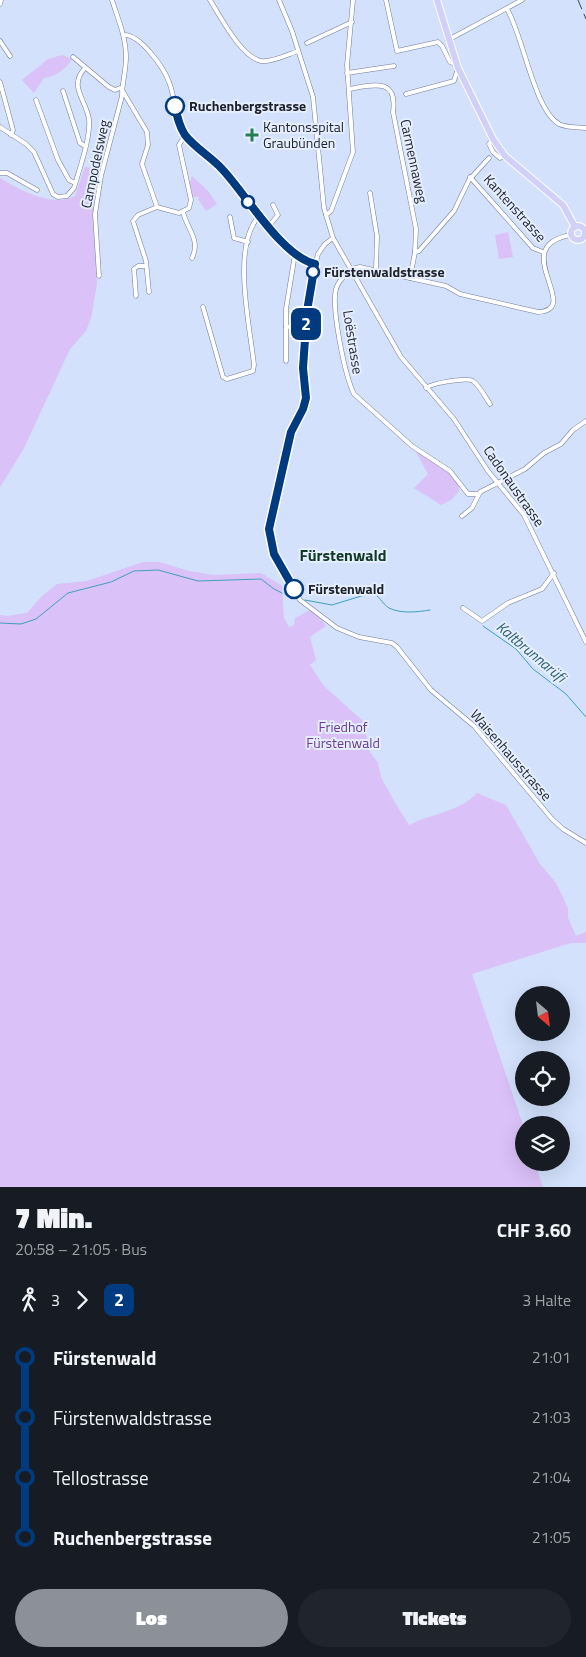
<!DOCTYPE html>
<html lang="de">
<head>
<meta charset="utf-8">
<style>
	:root { --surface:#171b24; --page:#20242c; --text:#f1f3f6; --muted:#9ea1a6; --accent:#8c9099 }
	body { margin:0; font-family:"Titillium Web",sans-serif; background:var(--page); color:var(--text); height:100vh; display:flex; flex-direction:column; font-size:19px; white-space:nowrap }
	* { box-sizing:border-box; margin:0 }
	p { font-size:16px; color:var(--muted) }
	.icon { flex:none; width:28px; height:28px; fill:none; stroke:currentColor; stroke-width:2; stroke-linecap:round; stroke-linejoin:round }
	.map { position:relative; height:1187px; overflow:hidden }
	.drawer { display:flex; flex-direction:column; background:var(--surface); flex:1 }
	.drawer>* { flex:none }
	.badge { padding:0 10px; border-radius:8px; font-size:18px; line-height:32px }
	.needle { width:32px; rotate:152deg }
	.controls { position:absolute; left:515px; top:986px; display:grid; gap:10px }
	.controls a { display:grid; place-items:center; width:55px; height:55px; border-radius:50%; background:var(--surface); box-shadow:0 5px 20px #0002; font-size:25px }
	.map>.badge { position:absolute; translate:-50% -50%; box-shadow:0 0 0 2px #fff }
	.legs { display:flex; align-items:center; gap:8px; height:55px; padding:0 15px; font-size:16px }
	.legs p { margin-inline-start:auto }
	.summary { display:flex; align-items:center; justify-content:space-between; height:85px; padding:0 15px }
	h1 { font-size:28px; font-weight:800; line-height:38px }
	.cta { display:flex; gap:10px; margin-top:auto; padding:10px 15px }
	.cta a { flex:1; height:58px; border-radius:30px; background:var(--accent); color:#fff; font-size:20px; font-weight:800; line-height:58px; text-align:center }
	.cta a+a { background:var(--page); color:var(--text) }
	ul { padding:0 15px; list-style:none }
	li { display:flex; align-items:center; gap:18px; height:60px; font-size:19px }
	li i { display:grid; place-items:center; width:8px; height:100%; margin:0 6px; background:currentColor }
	li i::after { content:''; width:12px; height:12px; margin:-6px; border:4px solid; border-radius:50%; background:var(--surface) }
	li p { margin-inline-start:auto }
	li:first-child i { background:linear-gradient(#0000 50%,currentColor 0) }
	li:last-child i { background:linear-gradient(currentColor 50%,#0000 0) }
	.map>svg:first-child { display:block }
	.green { fill:#dac1f8 }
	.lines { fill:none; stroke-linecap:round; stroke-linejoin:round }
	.stream { stroke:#3f9fbc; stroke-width:1 }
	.minor-casing { stroke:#707d95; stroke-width:5 }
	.primary-casing { stroke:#fff; stroke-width:8 }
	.minor { stroke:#fff; stroke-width:4 }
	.primary { stroke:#d0d0f8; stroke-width:6 }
	.rail { stroke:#3e4551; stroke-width:1; stroke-dasharray:10 5; stroke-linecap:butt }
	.line-1-casing { stroke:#fff; stroke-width:11 }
	.line-1 { stroke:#003b80; stroke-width:8 }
	.stop-1-dot { fill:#fff; stroke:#003b80; stroke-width:2.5 }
	.poi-dot { fill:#247e53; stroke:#e5eefe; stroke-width:2 }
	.labels { text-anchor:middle; stroke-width:4; stroke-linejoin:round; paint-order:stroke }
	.stop-label { font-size:14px; font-weight:bold; fill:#1c212a; stroke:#e5eefe; text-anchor:start }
	.poi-label { font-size:14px; fill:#1c212a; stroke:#e5eefe; text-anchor:start }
	.street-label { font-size:14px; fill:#1c212a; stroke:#e5eefe }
	.park-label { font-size:14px; fill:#6a3898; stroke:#e5eefe }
	.water-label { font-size:15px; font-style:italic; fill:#2c6070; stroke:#e5eefe }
	.quarter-label { font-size:16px; font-weight:bold; fill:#113a26; stroke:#e5eefe }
</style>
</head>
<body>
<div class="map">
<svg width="586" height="1187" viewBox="0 0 586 1187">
	<rect width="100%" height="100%" fill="#d3e1fc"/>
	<g class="green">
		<path d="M62 55 72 59C67 68 55 77 44 78L34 93 22 80 48 59Z"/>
		<path d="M85 167 102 169 93 209 97 284 91 318 86 331 70 349 23 450 0 487V178C20 190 52 208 75 196Z"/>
		<path d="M192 176 208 191 217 204 206 211 198 199 199 197H193L190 182Z"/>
		<path d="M508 232 513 257 499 259 495 235Z"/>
		<path d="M415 450C427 458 461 475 459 491L451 500 441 505 414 488 428 474Z"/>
		<path d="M143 562H159L189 571 214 575 261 573 282 586 284 618 289 627 294 625 295 618 310 610 319 617 326 626 310 637 316 660 310 665 324 686 363 721 370 752 378 763 381 777 394 801 409 825C430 814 460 812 477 793L506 805 540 864 556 883 563 897 568 909V918L576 936 586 932V943H571L472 974 524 1128V1162L535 1163 543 1187H0V615L7 616 27 613 42 596 57 584 87 581Z"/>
	</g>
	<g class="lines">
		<g class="stream">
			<path d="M285 594 295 598"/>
			<path d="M305 600 332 605 371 593C379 594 382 604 389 608 401 614 418 612 430 610"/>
			<path d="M0 623 21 624 36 619 68 593 111 582 134 571 158 570 198 581 261 579 274 589 282 593"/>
			<path d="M483 626 516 649 533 669 566 694 586 717"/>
		</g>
		<defs>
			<g id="minor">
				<path d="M210 0C220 16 241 57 261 61 271 63 289 54 298 51"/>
				<path d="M279 0 292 31 313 97 324 208 333 238 401 357 454 419 488 471 524 515 586 642"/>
				<path d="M386 0 397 51 438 42 442 46 450 62 456 64"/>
				<path d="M0 4 1 0"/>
				<path d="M507 9C523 35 534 110 559 124 567 128 578 127 586 128"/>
				<path d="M124 35C140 34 164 68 169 82 176 99 174 118 184 133 194 148 211 157 223 170 246 195 282 256 315 264"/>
				<path d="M448 40 522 0"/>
				<path d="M0 41 10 56"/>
				<path d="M307 43 352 22"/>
				<path d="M73 57 109 87 115 90 120 88"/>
				<path d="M347 73 394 66"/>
				<path d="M0 82 13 130 11 135"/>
				<path d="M349 89C372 85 398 77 393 112L416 229 415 252 410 278"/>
				<path d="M122 90 147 132 148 145 142 164 157 207"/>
				<path d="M63 91 80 143 85 146"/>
				<path d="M406 94 454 81 458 68"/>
				<path d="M36 100 58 160 69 180 75 183"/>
				<path d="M0 127 26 144 34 152 53 194 58 197 67 196 74 188C79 170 91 137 89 119 86 100 68 86 85 68"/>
				<path d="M493 139 489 144 493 152 500 158 505 156"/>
				<path d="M0 173H7L37 190"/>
				<path d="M470 177 533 248 543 252"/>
				<path d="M370 193 377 236 376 270"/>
				<path d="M183 212C187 229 201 240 192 258"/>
				<path d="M326 215 331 211 353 152 347 65 353 0"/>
				<path d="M230 217 234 238 248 242"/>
				<path d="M269 226 278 215 273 205"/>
				<path d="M333 238 325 244 318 254 311 282 303 368 306 398 303 409 291 432 270 515 269 529 274 554 300 600 337 628 359 637 392 643 397 647 431 690 474 726 552 819 563 829 586 843"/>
				<path d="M415 252 419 251 454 211 469 180 489 158"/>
				<path d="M99 276 95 214 101 176 122 96C122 83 126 71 126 57 126 37 118 19 112 0"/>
				<path d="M149 292 146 261 133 221 138 215 157 207 179 213 189 208 191 200 179 145 185 135"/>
				<path d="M136 296 134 269 138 266H146"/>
				<path d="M203 307 223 377 227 379 253 371 254 365C250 325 231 247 259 216"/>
				<path d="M286 327 306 325"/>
				<path d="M286 361V309L294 260 297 256"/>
				<path d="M426 388C432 383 468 377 473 381 480 386 485 397 490 404"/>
				<path d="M477 494H468L450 471 412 446 354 394C345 376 331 308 336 289 339 279 351 268 360 267L446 286 460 294 538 312C584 310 506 246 571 235"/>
				<path d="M462 516 472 508 480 492 525 469 544 453 561 444 573 430 586 421"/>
				<path d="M463 608 482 621 508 603 542 589 554 573"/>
			</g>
			<g id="primary">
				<path d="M437 0 458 68 493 139 505 156 563 205 575 227"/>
				<circle cx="578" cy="233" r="7"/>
			</g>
		</defs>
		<use href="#minor" class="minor-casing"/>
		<use href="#primary" class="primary-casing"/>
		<use href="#minor" class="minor"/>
		<use href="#primary" class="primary"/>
		<path class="rail" d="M578 0 586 19"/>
	</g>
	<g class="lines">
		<defs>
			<path id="line-1" d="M175 106C177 116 179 126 185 135 195 148 211 157 222 169 246 194 281 256 315 264L307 311 303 368 306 398 303 409 291 432 269 529 274 554 294 589"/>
		</defs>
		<use href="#line-1" class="line-1-casing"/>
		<use href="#line-1" class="line-1"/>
	</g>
	<g class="stop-1-dot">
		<circle cx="175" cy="106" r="9"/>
		<circle cx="248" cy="202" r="6"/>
		<circle cx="313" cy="272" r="6"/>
		<circle cx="294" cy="589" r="9"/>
	</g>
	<path class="poi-dot" d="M249.5 127.5h5v5h5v5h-5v5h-5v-5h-5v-5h5z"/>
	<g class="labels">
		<g class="stop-label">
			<text x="189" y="111">Ruchenbergstrasse</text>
			<text x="324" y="277">Fürstenwaldstrasse</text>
			<text x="308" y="594">Fürstenwald</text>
		</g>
		<g class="poi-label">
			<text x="263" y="132">Kantonsspital<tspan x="263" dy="16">Graubünden</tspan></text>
		</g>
		<g class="street-label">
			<text transform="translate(414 161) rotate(78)" y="5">Carmennaweg</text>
			<text transform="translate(95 164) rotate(-78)" y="5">Campodelsweg</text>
			<text transform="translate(515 208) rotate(48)" y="5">Kantenstrasse</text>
			<text transform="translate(353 342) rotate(81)" y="5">Loëstrasse</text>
			<text transform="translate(514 486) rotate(55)" y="5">Cadonaustrasse</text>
			<text transform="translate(511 755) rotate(49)" y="5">Waisenhausstrasse</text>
		</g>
		<g class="park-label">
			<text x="343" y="732">Friedhof<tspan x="343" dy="16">Fürstenwald</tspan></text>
		</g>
		<g class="water-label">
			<text transform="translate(531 652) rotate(40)" y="5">Kaltbrunnarüfi</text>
		</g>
		<g class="quarter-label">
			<text x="343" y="561">Fürstenwald</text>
		</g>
	</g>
</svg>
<div class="controls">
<a><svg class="needle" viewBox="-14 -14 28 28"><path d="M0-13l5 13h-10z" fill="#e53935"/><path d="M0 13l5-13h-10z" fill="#9ea1a6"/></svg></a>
<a><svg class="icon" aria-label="locate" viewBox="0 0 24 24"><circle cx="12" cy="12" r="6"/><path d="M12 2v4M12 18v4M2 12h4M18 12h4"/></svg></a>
<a><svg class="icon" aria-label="layers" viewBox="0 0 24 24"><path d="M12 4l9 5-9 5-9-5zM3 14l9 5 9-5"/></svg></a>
</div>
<b class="badge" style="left:306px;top:324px;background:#003b80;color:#fff">2</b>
</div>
<section class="drawer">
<div class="summary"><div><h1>7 Min.</h1><p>20:58 – 21:05 · Bus</p></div><b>CHF 3.60</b></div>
<div class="legs"><svg class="icon" aria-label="walk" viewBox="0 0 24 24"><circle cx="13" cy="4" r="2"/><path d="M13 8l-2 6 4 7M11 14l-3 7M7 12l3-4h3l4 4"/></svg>3<svg class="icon" aria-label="forward" viewBox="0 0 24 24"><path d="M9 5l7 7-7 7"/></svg><b class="badge" style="background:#003b80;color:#fff">2</b><p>3 Halte</p></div>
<ul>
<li><i style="color:#003b80"></i><b>Fürstenwald</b><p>21:01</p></li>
<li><i style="color:#003b80"></i><span>Fürstenwaldstrasse</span><p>21:03</p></li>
<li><i style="color:#003b80"></i><span>Tellostrasse</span><p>21:04</p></li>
<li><i style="color:#003b80"></i><b>Ruchenbergstrasse</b><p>21:05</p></li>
</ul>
<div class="cta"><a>Los</a><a>Tickets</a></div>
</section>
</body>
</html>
